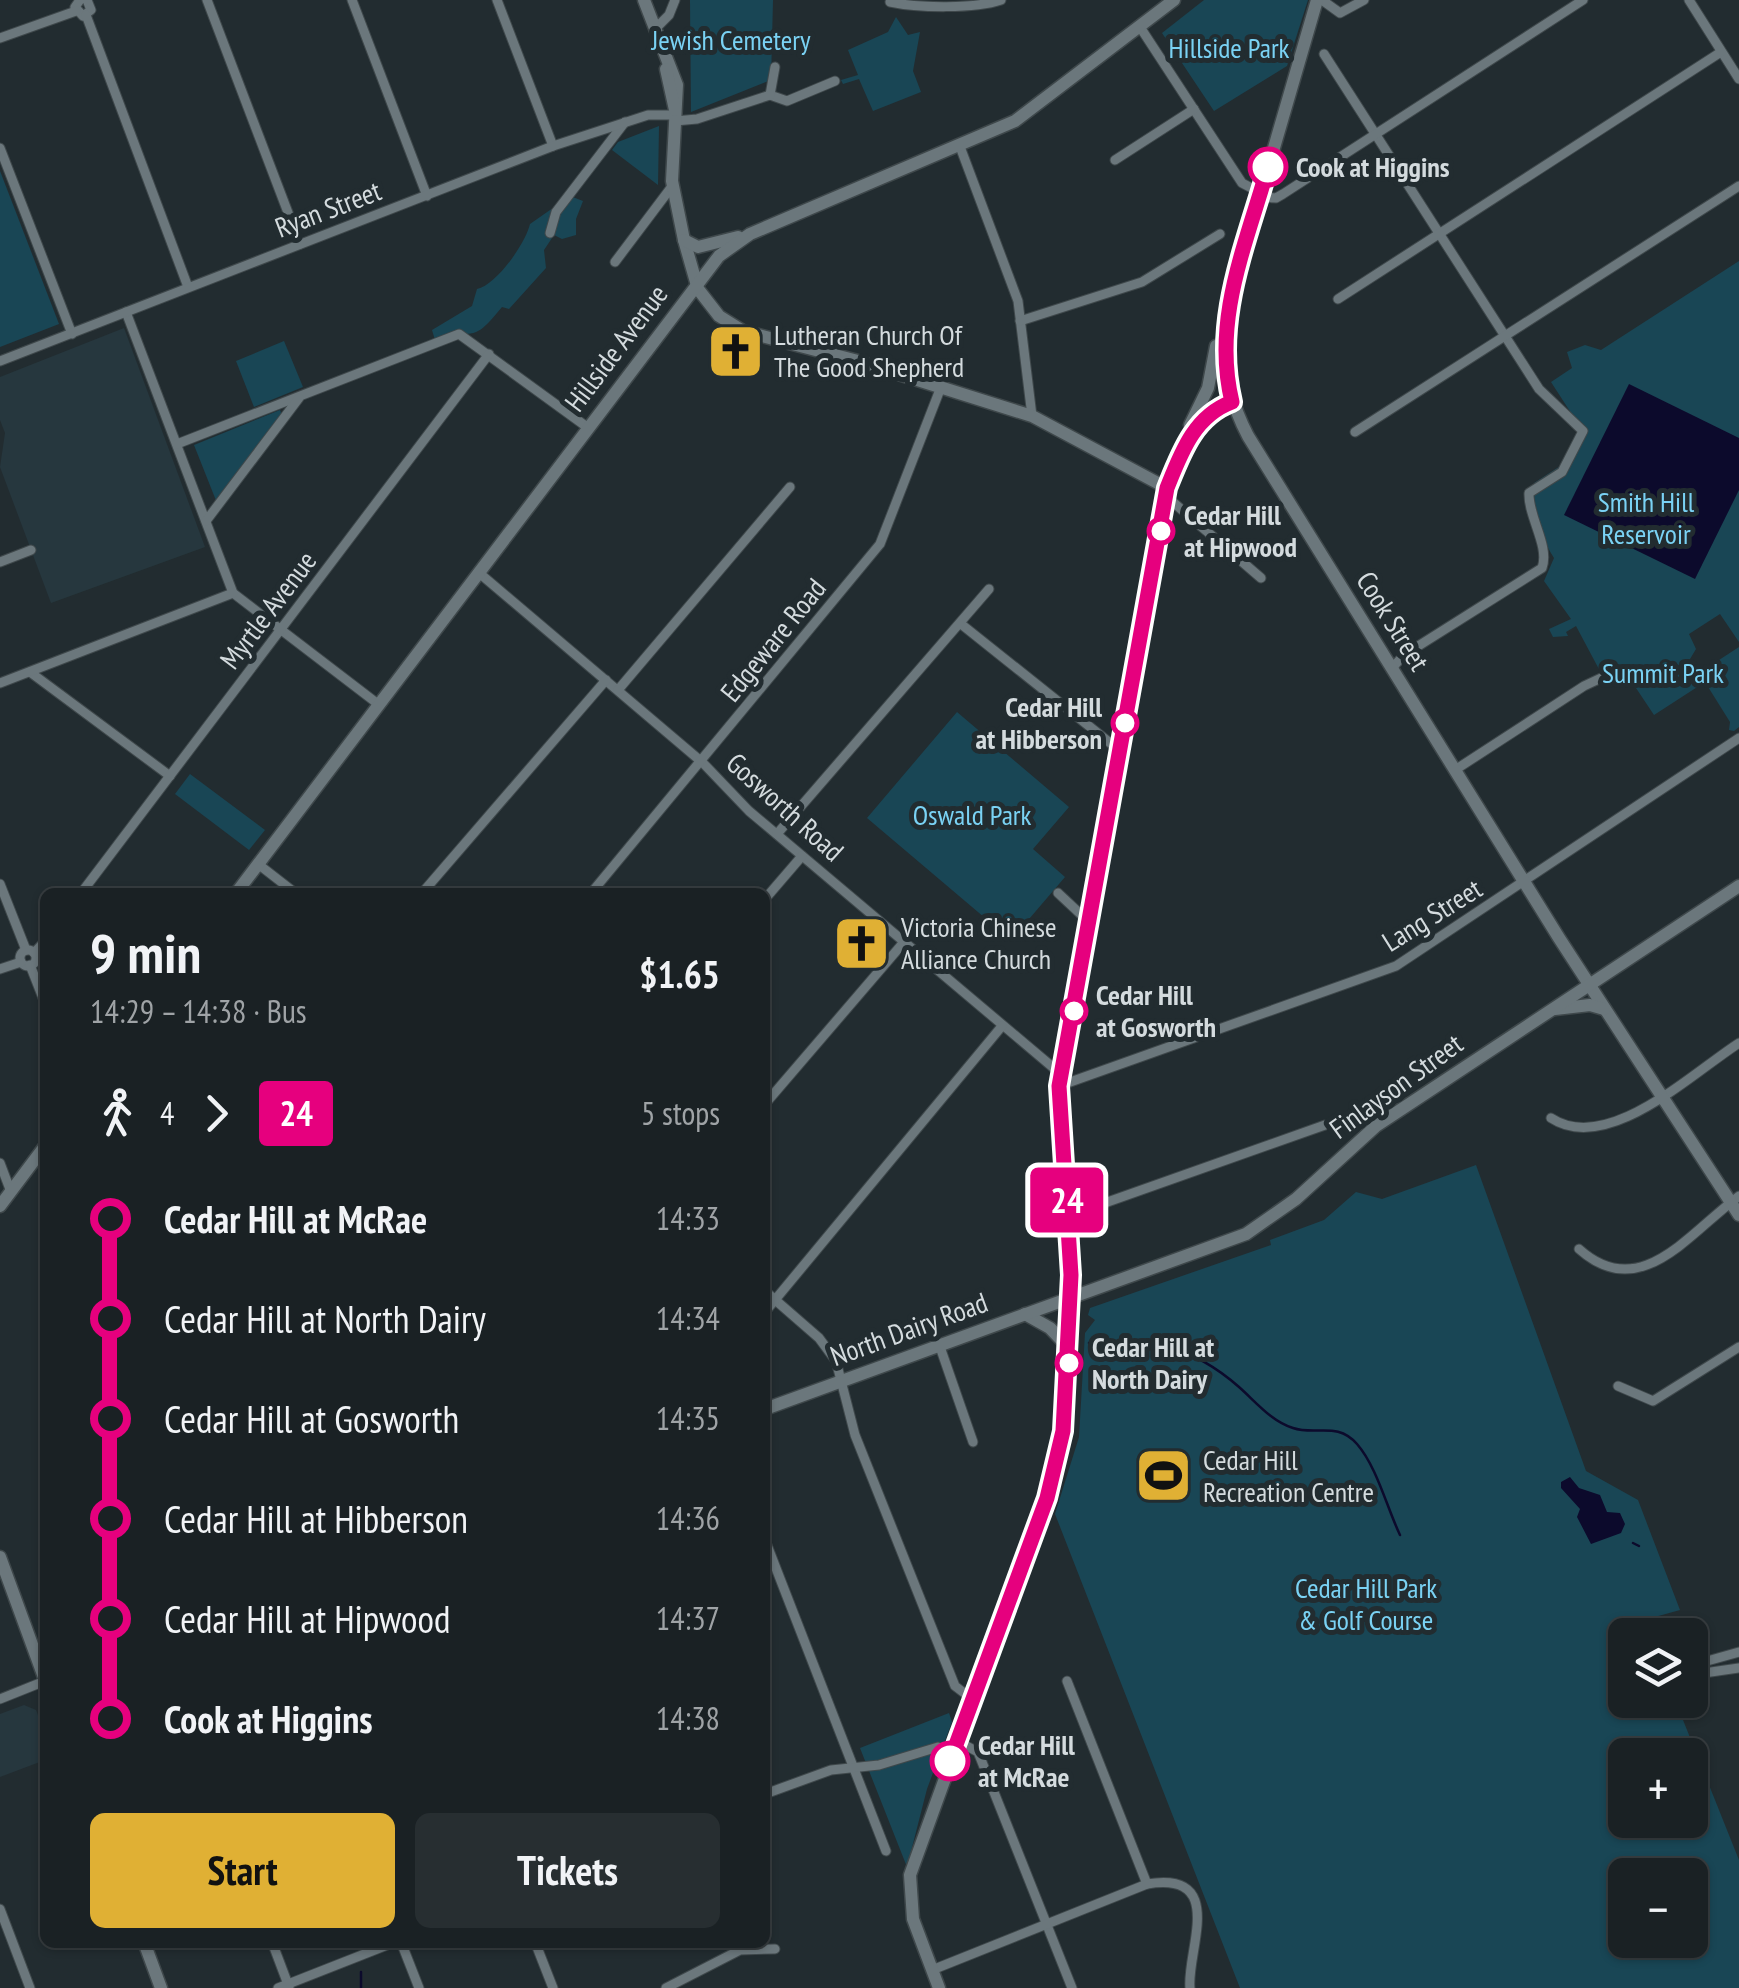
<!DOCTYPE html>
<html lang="en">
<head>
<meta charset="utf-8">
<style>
	:root { --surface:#1a2124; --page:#272e31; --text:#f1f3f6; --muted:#9fa3a6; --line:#383e41; --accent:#e0b034 }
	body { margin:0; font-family:"PT Sans Narrow",sans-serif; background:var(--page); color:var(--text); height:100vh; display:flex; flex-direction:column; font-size:38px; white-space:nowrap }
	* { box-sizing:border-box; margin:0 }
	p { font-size:32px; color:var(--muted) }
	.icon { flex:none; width:55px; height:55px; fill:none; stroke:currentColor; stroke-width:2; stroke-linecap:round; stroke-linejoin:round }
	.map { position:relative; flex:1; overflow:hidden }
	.details { position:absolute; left:40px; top:888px; width:730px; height:1060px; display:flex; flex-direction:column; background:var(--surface); border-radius:15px; box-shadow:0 2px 8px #0004,0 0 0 2px var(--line) }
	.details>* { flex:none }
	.badge { padding:0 20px; border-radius:8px; font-size:35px; line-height:65px }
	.buttons { position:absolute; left:1608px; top:1618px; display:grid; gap:20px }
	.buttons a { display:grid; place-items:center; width:100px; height:100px; border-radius:15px; background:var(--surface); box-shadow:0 2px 8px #0004,0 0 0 2px var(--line); font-size:50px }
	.map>.badge { position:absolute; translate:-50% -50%; box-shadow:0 0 0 5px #fff }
	.legs { display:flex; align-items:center; gap:15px; height:110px; padding:0 50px; font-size:32px }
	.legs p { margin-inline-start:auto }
	.headline { display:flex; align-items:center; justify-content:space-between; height:170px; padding:0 50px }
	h1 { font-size:55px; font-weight:700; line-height:75px }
	.button { display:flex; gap:20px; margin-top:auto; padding:20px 50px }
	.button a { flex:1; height:115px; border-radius:15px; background:var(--accent); color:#111; font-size:40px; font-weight:700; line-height:115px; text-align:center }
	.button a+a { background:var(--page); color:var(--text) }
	ul { padding:0 50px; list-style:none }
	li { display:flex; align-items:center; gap:35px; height:100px; font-size:38px }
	li i { display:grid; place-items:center; width:15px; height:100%; margin:0 12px; background:currentColor }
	li i::after { content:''; width:25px; height:25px; margin:-12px; border:8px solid; border-radius:50%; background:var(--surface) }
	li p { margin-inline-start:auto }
	li:first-child i { background:linear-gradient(#0000 50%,currentColor 0) }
	li:last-child i { background:linear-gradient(currentColor 50%,#0000 0) }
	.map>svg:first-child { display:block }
	.built { fill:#26373e }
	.green { fill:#194655; fill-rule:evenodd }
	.water { fill:#0c0a2c }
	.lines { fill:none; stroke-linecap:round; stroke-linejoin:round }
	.stream { stroke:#0c0a2c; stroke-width:2.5 }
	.street-casing { stroke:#3f484b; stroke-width:11 }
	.secondary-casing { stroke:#3f484b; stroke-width:15 }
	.street { stroke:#6b777c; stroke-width:9 }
	.secondary { stroke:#6b777c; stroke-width:12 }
	.line-1-casing { stroke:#fff; stroke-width:22 }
	.line-1 { stroke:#e6007e; stroke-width:15 }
	.stop-1-dot { fill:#fff; stroke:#e6007e; stroke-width:5 }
	.labels { text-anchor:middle; stroke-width:10; stroke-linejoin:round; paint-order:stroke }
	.park-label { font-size:28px; fill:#7ad2f4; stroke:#222c30 }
	.stop-label { font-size:28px; font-weight:bold; fill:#d4dbde; stroke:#222c30; text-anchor:start }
	.street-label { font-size:28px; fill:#d4dbde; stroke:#222c30 }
	.poi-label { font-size:28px; fill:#d4dbde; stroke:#222c30; text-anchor:start }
</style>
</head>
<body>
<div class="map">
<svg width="1739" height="1988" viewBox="0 0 1739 1988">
	<rect width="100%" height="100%" fill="#222c30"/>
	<g class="built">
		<path d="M124 328 205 547 51 603 0 467 5 433 0 420V377Z"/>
		<path d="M24 1705 36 1710 45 1734V1760L0 1777V1714Z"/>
	</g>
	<g class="green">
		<path d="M690 0H773L771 80 691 112Z"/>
		<path d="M1204 0H1308L1287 66 1214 111 1162 33Z"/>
		<path d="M896 17 908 35 920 32 913 71 921 92 873 111 859 79 843 84 841 80 858 75 848 50 888 32Z"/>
		<path d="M659 126 658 185 612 150 618 142Z"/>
		<path d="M0 171 59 324 0 347Z"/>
		<path d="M570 196 583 201 576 219V235L562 239 554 235 544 250 546 268 509 309 502 307C472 344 478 328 435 340L432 330 472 306 477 289C497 285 526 242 530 224Z"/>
		<path d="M1739 261V642L1720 614 1689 634 1696 649 1690 659 1699 673 1739 647V727L1734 731 1729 730 1730 722 1705 682 1654 715 1622 667 1601 673 1576 626 1566 632 1568 636 1553 637 1549 629 1571 619 1544 581 1554 558C1540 536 1533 511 1534 483L1571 459 1584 433 1551 382 1572 368 1567 352 1585 345 1601 350Z"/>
		<path d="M284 341 303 387 254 407 236 361Z"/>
		<path d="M280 410 282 415 217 503 194 445Z"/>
		<path d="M957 712 1069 807 1033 849 1065 877 1011 940 867 818Z"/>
		<path d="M190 774 265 830 249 850 175 794Z"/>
		<path d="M1476 1165 1586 1471 1638 1500 1680 1610 1644 1620 1650 1635H1625V1700H1675L1739 1860V1988H1240L1055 1514 1079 1437 1085 1333 1095 1320 1088 1315 1090 1308 1271 1245 1270 1240 1324 1220 1356 1192 1382 1199ZM1625 1755H1690V1820H1625ZM1625 1875H1690V1940H1625Z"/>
		<path d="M949 1713 952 1722 927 1789 907 1867 860 1748Z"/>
	</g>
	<g class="water">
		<path d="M1629 384 1739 438V490L1695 579 1564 515Z"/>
		<path d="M1570 1477 1579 1488 1600 1495 1607 1512 1620 1513 1625 1524 1621 1533 1591 1544 1577 1517 1580 1509 1561 1488V1482Z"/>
	</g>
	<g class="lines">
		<g class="stream">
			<path d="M1089 1343C1152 1341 1189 1343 1239 1387 1256 1402 1271 1421 1293 1428 1316 1436 1337 1421 1357 1444 1377 1467 1387 1508 1400 1535"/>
			<path d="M1633 1543 1639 1546"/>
			<path d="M362 1942V1947"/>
			<path d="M361 1988V1972"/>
		</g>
		<defs>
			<g id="street">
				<path d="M80 0 75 7 83 16 91 10 87 0"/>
				<path d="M207 0 300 244"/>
				<path d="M352 0 427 196"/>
				<path d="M497 0 553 146"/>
				<path d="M1322 0 1340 13 1364 0"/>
				<path d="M1689 0 1739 79"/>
				<path d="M890 2C918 8 975 9 1001 0"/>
				<path d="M86 15 188 287"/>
				<path d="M1140 27 1242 183 1261 193"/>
				<path d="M655 29 669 15 675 0"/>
				<path d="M0 38 76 11"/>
				<path d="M1324 54 1539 389 1583 431 1562 472 1529 493C1528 517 1550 546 1542 568L1404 655 1393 667"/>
				<path d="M775 67 770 95 787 101 835 81"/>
				<path d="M675 121 697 119 770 95"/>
				<path d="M959 144 1018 301 1032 416"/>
				<path d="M0 148 72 334"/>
				<path d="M1115 160 1194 109"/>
				<path d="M1260 197 1276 198 1283 194 1583 0"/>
				<path d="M550 233 556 212 625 122"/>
				<path d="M615 262 673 185"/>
				<path d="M1338 299 1721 52"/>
				<path d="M126 312 233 593 378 704"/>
				<path d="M1020 321 1142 282 1220 234"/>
				<path d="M0 361 553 146 648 115H675"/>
				<path d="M1355 432 1739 186"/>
				<path d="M177 444 459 334 587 427"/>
				<path d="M1167 497 1261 578"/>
				<path d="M206 521 299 398"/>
				<path d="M0 562 31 550"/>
				<path d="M478 572 703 763 749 811 1062 1075"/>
				<path d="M961 624 1119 750"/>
				<path d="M30 672 170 776"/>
				<path d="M0 683 233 593"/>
				<path d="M618 690 790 487"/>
				<path d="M1455 770 1584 686 1616 671"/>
				<path d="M777 834 989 589"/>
				<path d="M258 864 294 892"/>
				<path d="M0 884 26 950"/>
				<path d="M82 892 489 354"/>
				<path d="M423 892 606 680"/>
				<path d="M592 892 880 544 941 387"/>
				<path d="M1058 893 1089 922"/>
				<path d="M765 899 802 856"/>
				<circle cx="28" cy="958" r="8"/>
				<path d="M34 953 45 941"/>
				<path d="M30 965 45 1003"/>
				<path d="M0 969 21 962"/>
				<path d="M1059 1086 1396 966 1739 738"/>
				<path d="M765 1104 904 942"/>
				<path d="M1551 1118C1607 1155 1691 1074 1739 1043"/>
				<path d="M0 1163 11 1192"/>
				<path d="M1068 1216 1325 1125"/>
				<path d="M1579 1249C1640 1304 1689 1233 1739 1196"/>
				<path d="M765 1291 819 1338 836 1361 855 1435 955 1686 972 1699"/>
				<path d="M765 1312 1002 1026"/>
				<path d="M939 1344 973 1442"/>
				<path d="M1618 1386 1653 1401 1739 1347"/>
				<path d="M765 1540 886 1851"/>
				<path d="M1690 1671 1700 1663 1739 1652"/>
				<path d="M1690 1675 1739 1668"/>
				<path d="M1067 1681 1147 1884"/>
				<path d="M0 1699 45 1681"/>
				<path d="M957 1741 978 1752 1072 1988"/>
				<path d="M765 1794 831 1770 879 1765 938 1747 954 1751"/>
				<path d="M0 1909 30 1988"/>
				<path d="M272 1942 289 1987"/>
				<path d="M401 1942 419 1988"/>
				<path d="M535 1942 553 1988"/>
				<path d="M932 1970 1147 1884C1228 1870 1186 1952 1190 1988"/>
				<path d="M278 1988 395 1942"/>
				<path d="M666 1988 740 1950 775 1949"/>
			</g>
			<g id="secondary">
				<path d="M644 0 677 85 672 181 684 240 698 289 719 316 743 331 854 360 1032 416 1167 488"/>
				<path d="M1317 0 1228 306C1219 352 1226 394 1248 436L1559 938 1739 1215"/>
				<path d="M666 69 675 110"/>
				<path d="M684 240 698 247 738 237"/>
				<path d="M1190 425 1208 388 1216 346"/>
				<path d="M237 892 719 256 750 234 1015 121 1174 0"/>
				<path d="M1555 1009 1590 1005 1604 1009"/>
				<path d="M0 1206 45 1146"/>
				<path d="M1025 1314 1050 1328 1070 1349"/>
				<path d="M765 1409 1246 1234 1296 1199 1376 1126 1739 886"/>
				<path d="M0 1557 45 1680"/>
				<path d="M144 1942 161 1988"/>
				<path d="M939 1988 913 1919 910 1875 1047 1497 1066 1411 1071 1313 1059 1086 1167 488C1181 453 1195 416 1232 402"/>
			</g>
		</defs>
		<use href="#street" class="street-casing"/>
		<use href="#secondary" class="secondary-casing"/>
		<use href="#street" class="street"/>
		<use href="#secondary" class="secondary"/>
	</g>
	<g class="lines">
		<defs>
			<path id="line-1" d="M950 1761 1047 1498 1063 1431 1071 1275 1059 1086 1167 488C1181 453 1194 416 1232 402 1212 320 1246 245 1268 167"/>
		</defs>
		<use href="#line-1" class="line-1-casing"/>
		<use href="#line-1" class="line-1"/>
	</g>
	<defs>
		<symbol id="church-square" viewBox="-11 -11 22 22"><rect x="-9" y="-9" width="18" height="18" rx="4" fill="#e0b034" stroke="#222c30"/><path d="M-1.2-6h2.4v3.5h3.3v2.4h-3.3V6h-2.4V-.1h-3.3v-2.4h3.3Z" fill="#111"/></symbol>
		<symbol id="stadium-square" viewBox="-11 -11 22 22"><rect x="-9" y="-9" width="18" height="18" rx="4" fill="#e0b034" stroke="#222c30"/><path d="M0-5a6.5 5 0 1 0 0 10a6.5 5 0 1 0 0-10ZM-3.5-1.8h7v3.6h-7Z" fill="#111"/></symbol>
	</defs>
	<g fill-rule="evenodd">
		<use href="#church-square" x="704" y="320" width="63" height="63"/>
		<use href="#church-square" x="830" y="912" width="63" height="63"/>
		<use href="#stadium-square" x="1132" y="1444" width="63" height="63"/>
	</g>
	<g class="stop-1-dot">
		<circle cx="1268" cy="167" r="18"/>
		<circle cx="1161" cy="531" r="12"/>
		<circle cx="1125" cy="723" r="12"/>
		<circle cx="1074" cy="1011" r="12"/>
		<circle cx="1069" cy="1363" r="12"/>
		<circle cx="950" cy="1761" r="18"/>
	</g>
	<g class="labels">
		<g class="park-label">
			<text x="731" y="50">Jewish Cemetery</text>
			<text x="1229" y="58">Hillside Park</text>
			<text x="1646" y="512">Smith Hill<tspan x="1646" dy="32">Reservoir</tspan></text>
			<text x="1663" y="683">Summit Park</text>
			<text x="972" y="825">Oswald Park</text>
			<text x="1366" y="1598">Cedar Hill Park<tspan x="1366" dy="32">&amp; Golf Course</tspan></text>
		</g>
		<g class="stop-label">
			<text x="1296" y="177">Cook at Higgins</text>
			<text x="1184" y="525">Cedar Hill<tspan x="1184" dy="32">at Hipwood</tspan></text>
			<text x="1102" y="717" text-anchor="end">Cedar Hill<tspan x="1102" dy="32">at Hibberson</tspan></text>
			<text x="1096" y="1005">Cedar Hill<tspan x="1096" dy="32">at Gosworth</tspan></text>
			<text x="1092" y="1357">Cedar Hill at<tspan x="1092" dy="32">North Dairy</tspan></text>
			<text x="978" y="1755">Cedar Hill<tspan x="978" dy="32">at McRae</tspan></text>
		</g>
		<g class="street-label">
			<text transform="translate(328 209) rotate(-21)" y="10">Ryan Street</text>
			<text transform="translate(616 348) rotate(-53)" y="10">Hillside Avenue</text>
			<text transform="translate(268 610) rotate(-53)" y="10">Myrtle Avenue</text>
			<text transform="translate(1393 621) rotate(58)" y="10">Cook Street</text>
			<text transform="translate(773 640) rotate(-51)" y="10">Edgeware Road</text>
			<text transform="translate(785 807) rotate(42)" y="10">Gosworth Road</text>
			<text transform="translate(1432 915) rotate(-32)" y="10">Lang Street</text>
			<text transform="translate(1396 1086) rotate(-36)" y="10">Finlayson Street</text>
			<text transform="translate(909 1329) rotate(-20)" y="10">North Dairy Road</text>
		</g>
		<g class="poi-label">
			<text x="774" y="345">Lutheran Church Of<tspan x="774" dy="32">The Good Shepherd</tspan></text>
			<text x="901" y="937">Victoria Chinese<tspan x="901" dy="32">Alliance Church</tspan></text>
			<text x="1203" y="1470">Cedar Hill<tspan x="1203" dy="32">Recreation Centre</tspan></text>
		</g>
	</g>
</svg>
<div class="buttons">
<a><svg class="icon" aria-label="layers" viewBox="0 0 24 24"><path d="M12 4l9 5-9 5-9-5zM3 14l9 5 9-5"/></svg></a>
<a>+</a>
<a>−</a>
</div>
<b class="badge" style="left:1067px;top:1200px;background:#e6007e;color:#fff">24</b>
<section class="details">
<div class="headline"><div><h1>9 min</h1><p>14:29 – 14:38 · Bus</p></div><b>$1.65</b></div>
<div class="legs"><svg class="icon" aria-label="walk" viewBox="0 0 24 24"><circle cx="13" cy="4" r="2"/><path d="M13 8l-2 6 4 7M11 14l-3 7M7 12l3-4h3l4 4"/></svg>4<svg class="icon" aria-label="forward" viewBox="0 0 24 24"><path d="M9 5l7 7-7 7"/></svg><b class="badge" style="background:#e6007e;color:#fff">24</b><p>5 stops</p></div>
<ul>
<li><i style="color:#e6007e"></i><b>Cedar Hill at McRae</b><p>14:33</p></li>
<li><i style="color:#e6007e"></i><span>Cedar Hill at North Dairy</span><p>14:34</p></li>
<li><i style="color:#e6007e"></i><span>Cedar Hill at Gosworth</span><p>14:35</p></li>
<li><i style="color:#e6007e"></i><span>Cedar Hill at Hibberson</span><p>14:36</p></li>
<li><i style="color:#e6007e"></i><span>Cedar Hill at Hipwood</span><p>14:37</p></li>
<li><i style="color:#e6007e"></i><b>Cook at Higgins</b><p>14:38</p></li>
</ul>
<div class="button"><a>Start</a><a>Tickets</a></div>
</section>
</div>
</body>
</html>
